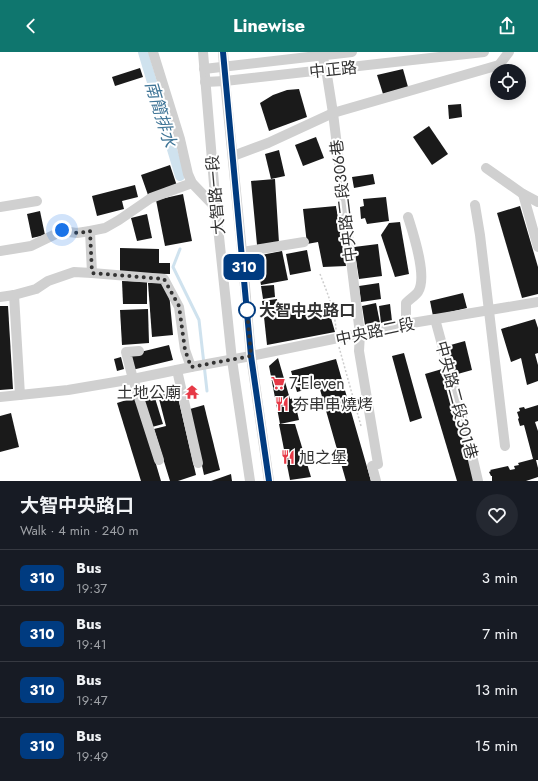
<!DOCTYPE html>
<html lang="en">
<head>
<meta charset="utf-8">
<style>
	:root { --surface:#171b24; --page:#242831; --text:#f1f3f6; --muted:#9ea1a6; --line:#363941; --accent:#0f766e }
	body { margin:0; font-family:Jost,"Noto Sans TC",sans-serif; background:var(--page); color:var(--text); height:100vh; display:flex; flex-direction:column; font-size:15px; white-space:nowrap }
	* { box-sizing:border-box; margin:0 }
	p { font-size:13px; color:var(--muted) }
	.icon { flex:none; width:22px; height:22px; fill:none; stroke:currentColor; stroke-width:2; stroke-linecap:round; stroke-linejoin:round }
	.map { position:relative; height:429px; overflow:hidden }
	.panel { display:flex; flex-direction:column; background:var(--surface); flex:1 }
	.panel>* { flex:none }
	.badge { padding:0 8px; border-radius:6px; font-size:14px; line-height:26px }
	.tools { position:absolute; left:490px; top:12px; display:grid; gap:8px }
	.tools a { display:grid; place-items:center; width:36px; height:36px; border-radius:50%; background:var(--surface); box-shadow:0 2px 10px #0003; font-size:20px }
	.you { position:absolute; width:20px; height:20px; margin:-10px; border:3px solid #fff; border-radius:50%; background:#1a73e8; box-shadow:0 0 0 6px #1a73e833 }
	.map>.badge { position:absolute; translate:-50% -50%; box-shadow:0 0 0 2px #fff }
	.round { display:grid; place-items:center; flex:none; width:42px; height:42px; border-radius:21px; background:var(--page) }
	.head { display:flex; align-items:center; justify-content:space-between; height:68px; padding:0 20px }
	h1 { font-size:19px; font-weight:700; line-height:30px }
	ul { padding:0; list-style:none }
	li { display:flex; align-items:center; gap:12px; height:56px; padding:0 20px; border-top:1px solid var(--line) }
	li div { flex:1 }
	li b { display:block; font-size:15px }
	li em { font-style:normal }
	li .badge { min-width:44px; font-weight:700; text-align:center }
	header { display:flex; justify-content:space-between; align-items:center; height:52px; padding:0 20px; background:var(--accent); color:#fff; font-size:18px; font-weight:700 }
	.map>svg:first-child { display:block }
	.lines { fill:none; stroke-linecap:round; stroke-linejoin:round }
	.stream { stroke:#cfe2ee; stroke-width:3 }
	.canal { stroke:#cfe2ee; stroke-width:10 }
	.building { fill:#1a1a1a }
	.path { stroke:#cdcdcd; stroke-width:1.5; stroke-dasharray:2 2; stroke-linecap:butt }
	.minor { stroke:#d0d0d0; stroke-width:10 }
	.line-casing { stroke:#fff; stroke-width:9 }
	.line { stroke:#003b80; stroke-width:6 }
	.walk { stroke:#333; stroke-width:4; stroke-dasharray:0 7.2 }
	.stop-dot { fill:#fff; stroke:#003b80; stroke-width:2 }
	.labels { text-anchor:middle; stroke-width:4; stroke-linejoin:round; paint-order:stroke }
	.street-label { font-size:16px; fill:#333; stroke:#fff }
	.stop-label { font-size:16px; font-weight:bold; fill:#333; stroke:#fff; text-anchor:start }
	.poi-label { font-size:16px; fill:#333; stroke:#fff; text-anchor:start }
	.water-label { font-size:17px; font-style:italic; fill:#3f7597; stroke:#fff }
</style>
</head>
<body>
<header><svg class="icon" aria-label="back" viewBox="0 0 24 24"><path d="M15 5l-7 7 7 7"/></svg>Linewise<svg class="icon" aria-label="share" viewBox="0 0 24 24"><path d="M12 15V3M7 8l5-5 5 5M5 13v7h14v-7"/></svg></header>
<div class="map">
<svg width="538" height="429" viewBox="0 0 538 429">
	<rect width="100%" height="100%" fill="#fff"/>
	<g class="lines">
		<path class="stream" d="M180 197 173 215 199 268 207 339"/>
		<path class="canal" d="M143 0 180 124"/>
	</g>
	<g class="building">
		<path d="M140 16 143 25 115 34 112 25Z"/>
		<path d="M403 17 408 35 383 42 377 23Z"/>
		<path d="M299 37 307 65 269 79 260 51 273 43 287 38Z"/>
		<path d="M461 52 462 65 449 67 448 53Z"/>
		<path d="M429 74 448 102 432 113 413 85Z"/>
		<path d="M316 85 324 106 303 114 295 93Z"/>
		<path d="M279 98 285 124 271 127 265 102Z"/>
		<path d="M170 113 177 134 148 143 141 123Z"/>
		<path d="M373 122 375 132 354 136 352 125Z"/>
		<path d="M275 127 279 191 257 193 251 129Z"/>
		<path d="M135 133 138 145 122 149 124 157 97 164 92 144Z"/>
		<path d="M183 142 192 189 165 194 156 148Z"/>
		<path d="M386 145 389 169 367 172 365 166 361 167 360 155 364 154 363 147Z"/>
		<path d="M336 154 346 214 323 215 318 190 307 192 303 157Z"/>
		<path d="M520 154 538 215V242L522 246 497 161Z"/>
		<path d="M40 159 45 183 32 186 27 162Z"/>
		<path d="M147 162 152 186 137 189 131 166Z"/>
		<path d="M400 170 409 222 395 225 381 183 389 171Z"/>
		<path d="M378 192 382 224 359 227 354 195Z"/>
		<path d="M120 196 159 197V211H170V222L120 221Z"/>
		<path d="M307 198 311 219 290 223 286 202Z"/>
		<path d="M282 199 288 228 261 233 256 204Z"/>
		<path d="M122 229 147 230V252H123Z"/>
		<path d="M164 230 169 240 173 283 152 285 148 231Z"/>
		<path d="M379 231 381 247 361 250 359 234Z"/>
		<path d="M274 233 275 245 263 247 261 234Z"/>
		<path d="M463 241 467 256 433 264 430 249Z"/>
		<path d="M277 247 279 261 264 263 262 249Z"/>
		<path d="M376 251 380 271 365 273 362 254Z"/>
		<path d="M327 252 335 280 267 293 264 265Z"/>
		<path d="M390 252 392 269 381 271 379 254Z"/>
		<path d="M0 254H8L13 337 0 338Z"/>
		<path d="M148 257 149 291 122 293 120 258Z"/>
		<path d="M535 267 538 276V301L535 302 538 313V329L527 333 521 306 511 310 501 277Z"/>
		<path d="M465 289 472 318 454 323 447 294Z"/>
		<path d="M169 293 173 308 132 318 128 303Z"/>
		<path d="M404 301 422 366 410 370 392 304Z"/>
		<path d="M121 305 124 317 117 319 114 307Z"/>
		<path d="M278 306 290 347 294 346 299 368 280 372 269 314Z"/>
		<path d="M336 307 371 429H346L319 334 297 340 291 319Z"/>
		<path d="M442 317 475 429H457L425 322Z"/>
		<path d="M176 337 196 423 178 429H170L154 377 166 374 158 343Z"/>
		<path d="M154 343 163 372 152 375 143 346Z"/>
		<path d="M136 345 161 429H141L117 351Z"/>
		<path d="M204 353 220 418 204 423 190 357Z"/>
		<path d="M538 353V369L535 370 538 379V408H536L538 416V425L526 429H492V424H491L489 420 491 419 490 418 508 414 510 418 515 417 514 414 519 413 518 411 533 407 524 373 520 374 518 367 519 366 517 360 520 359 519 356 524 355 525 357Z"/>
		<path d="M11 361 19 395 0 400V364Z"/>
		<path d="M279 372H295L311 425 290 428Z"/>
		<path d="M231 422 232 429H211Z"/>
	</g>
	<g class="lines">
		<g class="path">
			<path d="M320 222C327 240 335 259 336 278"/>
			<path d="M339 295 361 374"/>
		</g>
		<g class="minor">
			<path d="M153 0 180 87 188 122 192 131 216 156"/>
			<path d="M203 0 216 156 232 308 250 429"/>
			<path d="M223 0 225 29 242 200 251 304 269 429"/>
			<path d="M321 0 326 17 333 61 360 282 359 299 378 412 372 414 376 429"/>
			<path d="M204 17 352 0"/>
			<path d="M205 30 225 29 484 0"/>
			<path d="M233 104 268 91 333 61 499 13 509 0"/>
			<path d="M486 116 523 142 538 150"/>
			<path d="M523 142 538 195"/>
			<path d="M475 153 480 183 505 394"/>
			<path d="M0 155 37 149"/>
			<path d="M0 199 31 194 62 179 77 181 90 179 105 176 119 168 151 146 192 131"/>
			<path d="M242 200 304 190"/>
			<path d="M92 221 164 227 179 255 185 298 191 315"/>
			<path d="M14 243 20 343"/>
			<path d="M0 245 14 243 36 237 48 229 74 220 92 221 90 179"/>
			<path d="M435 267 469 391 478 429"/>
			<path d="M406 272V251C410 247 415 244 418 240 428 225 413 181 408 165"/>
			<path d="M139 299 126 300 133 327 159 408"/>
			<path d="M177 318 198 411"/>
			<path d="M0 345 68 338 133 327 191 315 251 304 406 272 538 250"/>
		</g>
	</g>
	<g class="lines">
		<defs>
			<path id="line" d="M223 0 251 304 269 429"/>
		</defs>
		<use href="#line" class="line-casing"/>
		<use href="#line" class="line"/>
		<path class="walk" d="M62 178 78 181 90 179 92 221 164 227 179 254 185 298 191 315 251 304 247 258"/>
	</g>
	<defs>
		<symbol id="supermarket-bare" viewBox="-9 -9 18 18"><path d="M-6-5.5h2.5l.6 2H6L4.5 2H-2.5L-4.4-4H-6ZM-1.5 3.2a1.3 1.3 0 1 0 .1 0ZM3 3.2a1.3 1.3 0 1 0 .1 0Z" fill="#e63946" stroke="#fff" stroke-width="2.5" paint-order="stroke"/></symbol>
		<symbol id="temple-bare" viewBox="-9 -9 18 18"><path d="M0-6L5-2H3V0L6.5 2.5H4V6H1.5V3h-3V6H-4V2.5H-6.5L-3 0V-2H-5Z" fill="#e63946" stroke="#fff" stroke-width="2.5" paint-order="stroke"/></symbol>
		<symbol id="restaurant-bare" viewBox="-9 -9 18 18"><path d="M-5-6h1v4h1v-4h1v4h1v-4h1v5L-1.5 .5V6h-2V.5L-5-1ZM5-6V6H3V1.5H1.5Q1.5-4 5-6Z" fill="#e63946" stroke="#fff" stroke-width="2.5" paint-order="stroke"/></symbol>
	</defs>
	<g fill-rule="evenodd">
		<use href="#supermarket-bare" x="268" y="321" width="20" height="20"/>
		<use href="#temple-bare" x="182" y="330" width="20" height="20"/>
		<use href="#restaurant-bare" x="272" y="342" width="20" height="20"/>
		<use href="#restaurant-bare" x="278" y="395" width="20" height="20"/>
	</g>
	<circle class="stop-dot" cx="247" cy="258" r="8"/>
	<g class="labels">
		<g class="street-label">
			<text transform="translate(333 17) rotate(-6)" y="6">中正路</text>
			<text transform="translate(215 143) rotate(-95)" y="6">大智路一段</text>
			<text transform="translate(343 149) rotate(-97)" y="6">中央路二段306巷</text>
			<text transform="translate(375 279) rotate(-12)" y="6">中央路二段</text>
			<text transform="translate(457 348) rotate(75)" y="6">中央路二段301巷</text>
		</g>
		<g class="stop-label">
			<text x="259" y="264">大智中央路口</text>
		</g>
		<g class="poi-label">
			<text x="289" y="337">7-Eleven</text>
			<text x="181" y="346" text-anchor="end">土地公廟</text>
			<text x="293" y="358">夯串串燒烤</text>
			<text x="299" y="411">旭之堡</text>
		</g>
		<g class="water-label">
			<text transform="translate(161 62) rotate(73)" y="6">南簡排水</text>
		</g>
	</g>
</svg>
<div class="tools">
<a><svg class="icon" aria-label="locate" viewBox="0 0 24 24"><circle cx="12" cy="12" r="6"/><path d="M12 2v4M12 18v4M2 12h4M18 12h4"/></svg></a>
</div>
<div class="you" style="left:62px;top:178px"></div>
<b class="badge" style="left:244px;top:215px;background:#003b80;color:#fff">310</b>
</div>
<section class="panel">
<div class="head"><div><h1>大智中央路口</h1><p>Walk · 4 min · 240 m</p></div><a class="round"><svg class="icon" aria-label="heart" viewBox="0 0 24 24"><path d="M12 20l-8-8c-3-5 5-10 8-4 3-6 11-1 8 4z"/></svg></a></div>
<ul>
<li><span class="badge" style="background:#003b80;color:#fff">310</span><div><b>Bus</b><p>19:37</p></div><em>3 min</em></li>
<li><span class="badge" style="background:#003b80;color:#fff">310</span><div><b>Bus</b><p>19:41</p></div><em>7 min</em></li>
<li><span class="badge" style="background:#003b80;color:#fff">310</span><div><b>Bus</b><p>19:47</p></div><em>13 min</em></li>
<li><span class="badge" style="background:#003b80;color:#fff">310</span><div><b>Bus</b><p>19:49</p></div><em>15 min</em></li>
</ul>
</section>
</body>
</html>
